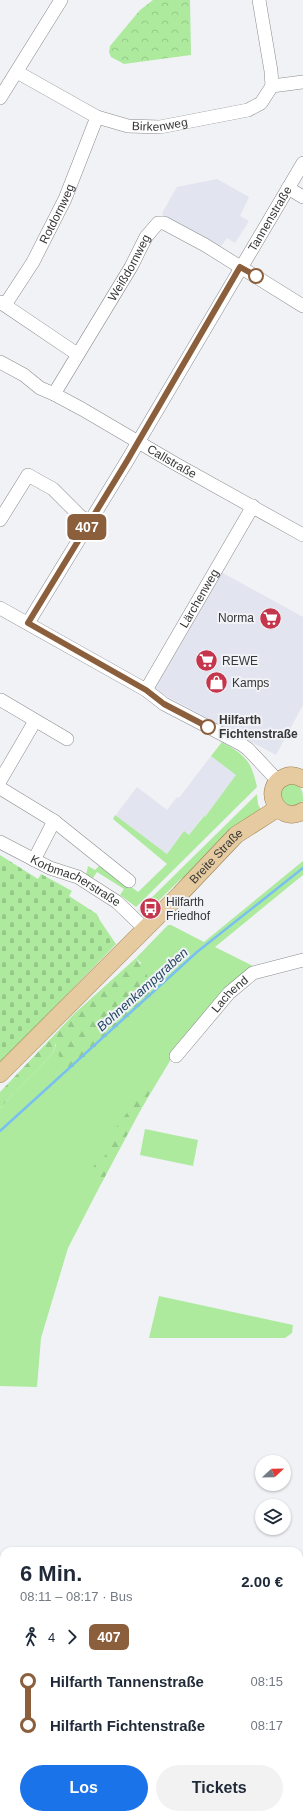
<!DOCTYPE html>
<html lang="de">
<head>
<meta charset="utf-8">
<style>
	:root { --surface:#fff; --page:#f2f2f3; --text:#1f2937; --muted:#747a83; --accent:#1a73e8 }
	body { margin:0; font-family:Arial,sans-serif; background:var(--page); color:var(--text); height:100vh; display:flex; flex-direction:column; font-size:15px; white-space:nowrap }
	* { box-sizing:border-box; margin:0 }
	p { font-size:13px; color:var(--muted) }
	.icon { flex:none; width:22px; height:22px; fill:none; stroke:currentColor; stroke-width:2; stroke-linecap:round; stroke-linejoin:round }
	.map { position:relative; flex:1; overflow:hidden }
	.sheet { position:absolute; left:0px; top:1547px; width:303px; height:272px; display:flex; flex-direction:column; background:var(--surface); border-radius:12px 12px 0 0; box-shadow:0 1px 3px #0004 }
	.sheet>* { flex:none }
	.badge { padding:0 8px; border-radius:6px; font-size:14px; line-height:26px }
	.needle { width:26px; rotate:68deg }
	.controls { position:absolute; left:255px; top:1455px; display:grid; gap:8px }
	.controls a { display:grid; place-items:center; width:36px; height:36px; border-radius:50%; background:var(--surface); box-shadow:0 1px 3px #0004; font-size:20px }
	.map>.badge { position:absolute; translate:-50% -50%; box-shadow:0 0 0 2px #fff }
	.legs { display:flex; align-items:center; gap:6px; height:44px; padding:0 20px; font-size:13px }
	.legs p { margin-inline-start:auto }
	.summary { display:flex; align-items:center; justify-content:space-between; height:68px; padding:0 20px }
	h1 { font-size:22px; font-weight:800; line-height:30px }
	.action { display:flex; gap:8px; margin-top:auto; padding:8px 20px }
	.action a { flex:1; height:46px; border-radius:24px; background:var(--accent); color:#fff; font-size:16px; font-weight:800; line-height:46px; text-align:center }
	.action a+a { background:var(--page); color:var(--text) }
	ul { padding:0 20px; list-style:none }
	li { display:flex; align-items:center; gap:14px; height:44px; font-size:15px }
	li i { display:grid; place-items:center; width:6px; height:100%; margin:0 5px; background:currentColor }
	li i::after { content:''; width:10px; height:10px; margin:-5px; border:3px solid; border-radius:50%; background:var(--surface) }
	li p { margin-inline-start:auto }
	li:first-child i { background:linear-gradient(#0000 50%,currentColor 0) }
	li:last-child i { background:linear-gradient(currentColor 50%,#0000 0) }
	.map>svg:first-child { display:block }
	.built { fill:#e2e4ef }
	.grass { fill:#adea9e }
	.forest { fill:url(#forest-firs) }
	.cemetery { fill:url(#cemetery-stones) }
	.park { fill:url(#park-crowns) }
	.lines { fill:none; stroke-linecap:round; stroke-linejoin:round }
	.stream { stroke:#79bff1; stroke-width:2.5 }
	.minor-casing { stroke:#8c8c8f; stroke-width:14 }
	.major-casing { stroke:#9d8152; stroke-width:18 }
	.minor { stroke:#fff; stroke-width:13 }
	.major { stroke:#e6cba0; stroke-width:17 }
	.line-1-casing { stroke:#fff; stroke-width:9 }
	.line-1 { stroke:#8b5e3c; stroke-width:6 }
	.stop-1-dot { fill:#fff; stroke:#8b5e3c; stroke-width:2 }
	.labels { text-anchor:middle; stroke-width:4; stroke-linejoin:round; paint-order:stroke }
	.street-label { font-size:12px; fill:#363637; stroke:#f1f2f6 }
	.poi-label { font-size:12px; fill:#363637; stroke:#f1f2f6; text-anchor:start }
	.stop-label { font-size:12px; font-weight:bold; fill:#363637; stroke:#f1f2f6; text-anchor:start }
	.water-label { font-size:13px; font-style:italic; fill:#224863; stroke:#f1f2f6 }
</style>
</head>
<body>
<div class="map">
<svg width="303" height="1819" viewBox="0 0 303 1819">
	<defs>
		<pattern id="forest-firs" width="22" height="20" patternUnits="userSpaceOnUse"><rect width="22" height="20" fill="#adea9e"/><path d="M5 1l3.5 6h-7zM16 11l3.5 6h-7z" fill="#95c989"/></pattern>
		<pattern id="cemetery-stones" width="16" height="16" patternUnits="userSpaceOnUse"><rect width="16" height="16" fill="#adea9e"/><path d="M2 7V4a2 2 0 0 1 4 0v3zM10 15v-3a2 2 0 0 1 4 0v3z" fill="#95c989"/></pattern>
		<pattern id="park-crowns" width="20" height="18" patternUnits="userSpaceOnUse"><rect width="20" height="18" fill="#adea9e"/><path d="M2 6a3 3 0 1 1 6 0M12 15a3 3 0 1 1 6 0" fill="none" stroke="#95c989"/></pattern>
	</defs>
	<rect width="100%" height="100%" fill="#f1f2f6"/>
	<g class="built">
		<path d="M217 179 249 197 240 216 249 221 235 243 227 238 219 249 164 219 162 213 177 187Z"/>
		<path d="M221 572 303 617V705L276 755 153 689Z"/>
		<path d="M211 756 237 775 205 817 203 816 189 835 184 831 167 854 115 816 137 787 167 810 177 797 179 798Z"/>
	</g>
	<g class="grass">
		<path d="M222 742C245 755 251 760 257 787L136 907 120 895 124 889 97 872 93 878 86 875 88 866 95 870 100 865 104 866 138 892 167 864 113 819 115 815 167 854 184 831 189 835 204 816 205 817 236 775 211 756Z"/>
		<path d="M289 783C301 786 303 788 303 801L295 807 283 804 280 790Z"/>
		<path d="M257 794 258 804 261 810 185 879 182 878 155 904 158 906C151 911 147 913 138 911Z"/>
		<path d="M303 861V875L215 947 253 966 201 1022 173 1056 135 1119 101 1184 68 1248 41 1338 37 1387 0 1386V1108L53 1053 57 1042 64 1077 141 963 136 958 168 925H171L204 942Z"/>
		<path d="M145 1129 198 1140 193 1166 140 1155Z"/>
		<path d="M159 1296 293 1325 292 1333 285 1338H149Z"/>
	</g>
	<g class="forest">
		<path d="M136 958 147 975 152 1004 72 1076 64 1078 56 1043 53 1053 0 1108V1092L75 1013Z"/>
		<path d="M142 1085 153 1087 101 1184 93 1171 94 1165 104 1157 113 1144 117 1126 133 1105 138 1092Z"/>
	</g>
	<path class="cemetery" d="M0 855 38 879 41 874 72 891 69 896 97 914 99 919 116 944 0 1063Z"/>
	<path class="park" d="M153 0H190L191 55 124 64 111 57 109 52 110 46 140 10Z"/>
	<g class="lines">
		<path class="stream" d="M0 1131 197 952 303 868"/>
		<defs>
			<g id="minor">
				<path d="M259 0 271 71 272 86"/>
				<path id="s1" d="M17 72 97 117 128 126 160 127 248 110 261 103 272 86 303 82"/>
				<path d="M0 98 61 0"/>
				<path d="M288 188 303 197"/>
				<path d="M0 302 77 354"/>
				<path id="s2" d="M5 305 33 262 65 199 97 117"/>
				<path id="s3" d="M0 362 24 375 40 388 54 394 82 409 174 463 303 535"/>
				<path id="s4" d="M54 394 131 267 146 237 158 223H164L205 245 303 306"/>
				<path d="M0 520 28 475 53 489 80 516 90 522"/>
				<path d="M0 608 146 690 164 704 241 744 248 749 278 781"/>
				<path id="s5" d="M28 623 127 461 303 163"/>
				<path id="s6" d="M146 690 253 506"/>
				<path d="M1 700 67 739"/>
				<path d="M0 781 35 721"/>
				<path d="M0 788 54 821 34 860"/>
				<path d="M54 821 129 881"/>
				<path id="s7" d="M0 842 50 868 78 877 117 902 145 929"/>
				<path id="s8" d="M176 1056 229 993 253 973 303 960"/>
			</g>
			<g id="major">
				<path d="M303 779C297 776 291 774 285 777 260 786 277 826 303 811"/>
				<path id="s9" d="M0 1074 180 894 236 835 278 808"/>
			</g>
		</defs>
		<use href="#minor" class="minor-casing"/>
		<use href="#major" class="major-casing"/>
		<use href="#minor" class="minor"/>
		<use href="#major" class="major"/>
	</g>
	<g class="lines">
		<defs>
			<path id="line-1" d="M208 727 164 704 146 690 28 623 127 461 240 267 256 276"/>
		</defs>
		<use href="#line-1" class="line-1-casing"/>
		<use href="#line-1" class="line-1"/>
	</g>
	<defs>
		<symbol id="supermarket-disc" viewBox="-11 -11 22 22"><circle r="9.5" fill="#c5354c" stroke="#f1f2f6"/><path d="M-6-5.5h2.5l.6 2H6L4.5 2H-2.5L-4.4-4H-6ZM-1.5 3.2a1.3 1.3 0 1 0 .1 0ZM3 3.2a1.3 1.3 0 1 0 .1 0Z" fill="#fff"/></symbol>
		<symbol id="shop-disc" viewBox="-11 -11 22 22"><circle r="9.5" fill="#c5354c" stroke="#f1f2f6"/><path d="M-5-2.5h2.3a2.7 3.5 0 0 1 5.4 0H5L5.5 6h-11ZM-1.5-2.5h3a1.5 2.3 0 0 0-3 0Z" fill="#fff"/></symbol>
		<symbol id="bus-disc" viewBox="-11 -11 22 22"><circle r="9.5" fill="#c5354c" stroke="#f1f2f6"/><path d="M-5-6H5V4H4V6H2V4H-2V6H-4V4H-5ZM-3.5-4V0h7V-4ZM-3.5 1.2v1.5H-2V1.2ZM2 1.2v1.5H3.5V1.2Z" fill="#fff"/></symbol>
	</defs>
	<g fill-rule="evenodd">
		<use href="#supermarket-disc" x="258" y="606" width="25" height="25"/>
		<use href="#supermarket-disc" x="194" y="648" width="25" height="25"/>
		<use href="#shop-disc" x="204" y="670" width="25" height="25"/>
		<use href="#bus-disc" x="138" y="896" width="25" height="25"/>
	</g>
	<g class="stop-1-dot">
		<circle cx="256" cy="276" r="7"/>
		<circle cx="208" cy="727" r="7"/>
	</g>
	<g class="labels">
		<g class="street-label">
			<text dy="4" stroke="none"><textPath href="#s1" startOffset="156">Birkenweg</textPath></text>
			<text dy="4" stroke="none"><textPath href="#s2" startOffset="105">Rotdornweg</textPath></text>
			<text dy="4" stroke="none"><textPath href="#s5" startOffset="471">Tannenstraße</textPath></text>
			<text dy="4" stroke="none"><textPath href="#s4" startOffset="147">Weißdornweg</textPath></text>
			<text dy="4" stroke="none"><textPath href="#s3" startOffset="199">Callstraße</textPath></text>
			<text dy="4" stroke="none"><textPath href="#s6" startOffset="106">Lärchenweg</textPath></text>
			<text dy="4" stroke="none"><textPath href="#s9" startOffset="307">Breite Straße</textPath></text>
			<text dy="4" stroke="none"><textPath href="#s7" startOffset="85">Korbmacherstraße</textPath></text>
			<text dy="4" stroke="none"><textPath href="#s8" startOffset="82">Lachend</textPath></text>
		</g>
		<g class="poi-label">
			<text x="254" y="622" text-anchor="end">Norma</text>
			<text x="222" y="665">REWE</text>
			<text x="232" y="687">Kamps</text>
			<text x="166" y="906">Hilfarth<tspan x="166" dy="14">Friedhof</tspan></text>
		</g>
		<g class="stop-label">
			<text x="219" y="724">Hilfarth<tspan x="219" dy="14">Fichtenstraße</tspan></text>
		</g>
		<g class="water-label">
			<text transform="translate(142 989) rotate(-42)" y="5">Bohnenkampgraben</text>
		</g>
	</g>
</svg>
<div class="controls">
<a><svg class="needle" viewBox="-14 -14 28 28"><path d="M0-13l5 13h-10z" fill="#e53935"/><path d="M0 13l5-13h-10z" fill="#747a83"/></svg></a>
<a><svg class="icon" aria-label="layers" viewBox="0 0 24 24"><path d="M12 4l9 5-9 5-9-5zM3 14l9 5 9-5"/></svg></a>
</div>
<b class="badge" style="left:87px;top:527px;background:#8b5e3c;color:#fff">407</b>
<section class="sheet">
<div class="summary"><div><h1>6 Min.</h1><p>08:11 – 08:17 · Bus</p></div><b>2.00 €</b></div>
<div class="legs"><svg class="icon" aria-label="walk" viewBox="0 0 24 24"><circle cx="13" cy="4" r="2"/><path d="M13 8l-2 6 4 7M11 14l-3 7M7 12l3-4h3l4 4"/></svg>4<svg class="icon" aria-label="forward" viewBox="0 0 24 24"><path d="M9 5l7 7-7 7"/></svg><b class="badge" style="background:#8b5e3c;color:#fff">407</b></div>
<ul>
<li><i style="color:#8b5e3c"></i><b>Hilfarth Tannenstraße</b><p>08:15</p></li>
<li><i style="color:#8b5e3c"></i><b>Hilfarth Fichtenstraße</b><p>08:17</p></li>
</ul>
<div class="action"><a>Los</a><a>Tickets</a></div>
</section>
</div>
</body>
</html>
